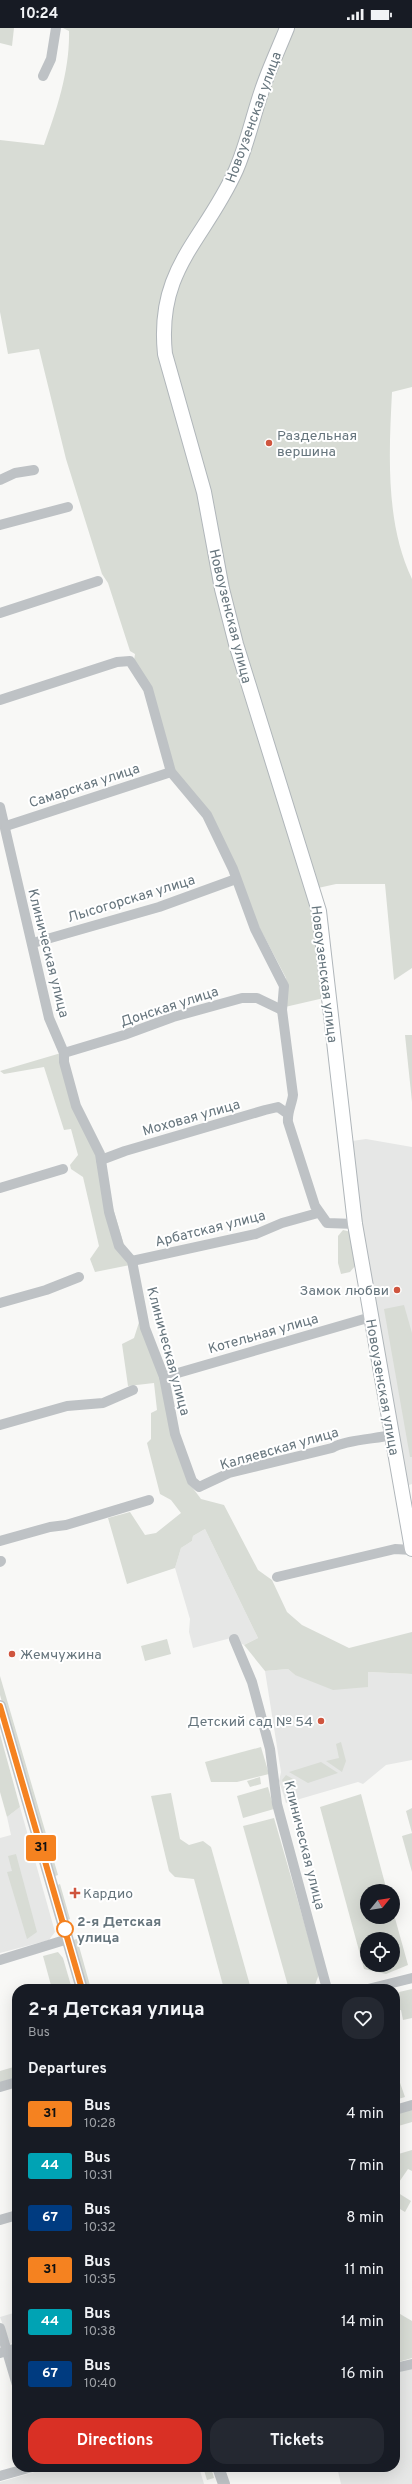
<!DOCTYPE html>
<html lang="en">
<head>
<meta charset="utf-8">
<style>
	:root { --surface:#171b24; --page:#242831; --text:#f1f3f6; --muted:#9ea1a6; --accent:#d93025 }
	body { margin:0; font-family:Overpass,sans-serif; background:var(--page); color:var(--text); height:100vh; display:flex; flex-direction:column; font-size:15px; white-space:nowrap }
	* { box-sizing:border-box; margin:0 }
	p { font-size:13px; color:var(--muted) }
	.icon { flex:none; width:22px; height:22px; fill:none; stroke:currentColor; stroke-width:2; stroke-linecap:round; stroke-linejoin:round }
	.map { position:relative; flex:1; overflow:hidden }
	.drawer { position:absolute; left:12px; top:1956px; width:388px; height:488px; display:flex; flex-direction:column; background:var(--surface); border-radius:16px; box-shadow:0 4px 16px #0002 }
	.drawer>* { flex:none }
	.badge { padding:0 8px; border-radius:3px; font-size:14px; line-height:26px }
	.needle { width:26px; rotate:60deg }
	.buttons { position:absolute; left:360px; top:1856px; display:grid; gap:8px }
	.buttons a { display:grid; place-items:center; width:40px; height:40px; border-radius:50%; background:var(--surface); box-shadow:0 4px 16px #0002; font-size:20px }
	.map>.badge { position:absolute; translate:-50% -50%; box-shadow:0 0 0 2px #fff }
	h2 { padding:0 16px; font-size:15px; line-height:36px }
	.round { display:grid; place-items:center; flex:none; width:42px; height:42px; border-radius:16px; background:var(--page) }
	.head { display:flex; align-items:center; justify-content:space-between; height:68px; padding:0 16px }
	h1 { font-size:19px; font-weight:700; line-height:30px }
	.action { display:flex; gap:8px; margin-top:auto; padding:8px 16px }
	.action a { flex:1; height:46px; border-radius:16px; background:var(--accent); color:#fff; font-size:16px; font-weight:700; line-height:46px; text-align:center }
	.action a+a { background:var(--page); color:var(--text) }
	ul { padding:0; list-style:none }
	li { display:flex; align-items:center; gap:12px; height:52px; padding:0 16px }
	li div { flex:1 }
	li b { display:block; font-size:15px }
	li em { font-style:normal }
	li .badge { min-width:44px; font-weight:700; text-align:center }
	.status { display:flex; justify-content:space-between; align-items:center; height:28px; padding:0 20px; background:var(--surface); direction:ltr }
	.status svg { height:11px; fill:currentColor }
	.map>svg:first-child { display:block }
	.built { fill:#e6e7e6 }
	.green { fill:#d8dcd5; fill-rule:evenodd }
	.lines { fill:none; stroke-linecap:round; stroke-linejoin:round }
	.secondary-casing { stroke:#b0b6ba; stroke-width:16 }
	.minor { stroke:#bec2c5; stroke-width:10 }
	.tertiary { stroke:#bec2c5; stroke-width:12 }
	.secondary { stroke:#fff; stroke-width:14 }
	.line-casing { stroke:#fff; stroke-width:9 }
	.line { stroke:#f58220; stroke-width:6 }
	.poi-dot { fill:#cf553e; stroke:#fff; stroke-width:1.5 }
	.stop-dot { fill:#fff; stroke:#f58220; stroke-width:2 }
	.labels { text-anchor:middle; stroke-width:4; stroke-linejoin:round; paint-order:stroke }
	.street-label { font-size:14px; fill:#66757d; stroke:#fff }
	.poi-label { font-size:14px; fill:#66757d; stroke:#fff; text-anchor:start }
	.stop-label { font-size:14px; font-weight:bold; fill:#66757d; stroke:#fff; text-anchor:start }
</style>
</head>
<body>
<div class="status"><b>10:24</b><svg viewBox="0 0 49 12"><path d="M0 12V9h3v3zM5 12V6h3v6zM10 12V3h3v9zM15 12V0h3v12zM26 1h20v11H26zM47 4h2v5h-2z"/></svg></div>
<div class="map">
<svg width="412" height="2456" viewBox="0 0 412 2456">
	<rect width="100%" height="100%" fill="#f8f8f6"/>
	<g class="built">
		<path d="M366 1111 412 1119V1456L406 1458 361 1194 352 1113Z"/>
		<path d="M205 1501 258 1610 244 1617 231 1610 193 1620 189 1604 190 1591 175 1540 181 1520 192 1513 193 1508Z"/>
		<path d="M288 1641 295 1647 368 1644 412 1646V1732L386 1737 363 1756 358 1754 286 1775 279 1753 281 1744 265 1643Z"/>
		<path d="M20 1779 55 1904 49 1912 0 1925V1810L11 1807 7 1789Z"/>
		<path d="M17 2284V2314L10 2316 0 2289Z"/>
		<path d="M412 2340V2456H341L337 2439H395V2345Z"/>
		<path d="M52 2439H199L204 2456H0V2454Z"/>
	</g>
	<g class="green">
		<path d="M0 0H14L12 18 0 15Z"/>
		<path d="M63 0H283C266 46 253 93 233 138 204 206 149 244 160 325L198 464 223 596 314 883 324 970 285 979 288 968 286 950 254 889 237 840 173 739 134 633 135 626 130 623 108 555 102 546 66 431 39 321 8 326 0 284V112L44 117C57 81 70 42 69 3Z"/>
		<path d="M293 0H412V359L392 364C389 425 385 494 412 551V940L394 952 385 856H336L318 860 240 615 170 324 168 301 178 252 267 61Z"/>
		<path d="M405 1007H412V1074Z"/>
		<path d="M61 1025 98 1130 130 1237 95 1244 90 1231 99 1218 83 1149 71 1141 70 1137 78 1127 71 1101 64 1102 44 1039 4 1046 0 1043Z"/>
		<path d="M343 1202 351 1204 356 1237 350 1244 341 1246 338 1235V1208Z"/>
		<path d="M404 1277 412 1305V1429H410L384 1281Z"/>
		<path d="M141 1288 163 1355 189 1455 201 1471 224 1477 258 1542 272 1552 287 1584 302 1597 349 1620 412 1604V1646L368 1644V1659L333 1662 295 1647 288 1641 265 1643 244 1617 258 1610 205 1501 193 1508 192 1513 181 1520 175 1540 127 1556 108 1490 130 1484 145 1507 156 1505 181 1485 171 1472 160 1466 147 1415 151 1411V1385L157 1382 154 1355 128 1358 122 1316 134 1310Z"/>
		<path d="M167 1611 171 1626 145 1633 141 1618Z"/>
		<path d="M0 1648 58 1847 52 1849 0 1667Z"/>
		<path d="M0 1706 20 1779 7 1789 0 1764Z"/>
		<path d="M341 1714 346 1733 342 1744 326 1733 339 1730 336 1716Z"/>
		<path d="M261 1719 269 1746 237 1754H211L205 1734Z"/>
		<path d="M321 1734 338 1745 308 1755 289 1744Z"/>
		<path d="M286 1747 293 1751 295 1760 288 1761 285 1759 282 1752Z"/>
		<path d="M260 1749 261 1756 250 1759 247 1753Z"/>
		<path d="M268 1759 274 1781 243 1790 237 1768Z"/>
		<path d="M171 1765 180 1811 189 1817 203 1813 211 1819 251 1961H224L194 1851 175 1849 169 1843 151 1768Z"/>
		<path d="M361 1766 387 1863H367V1889H393V1883L408 1937 386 1946 364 1941 320 1779ZM367 1911H393V1937H367Z"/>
		<path d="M412 1780V1844L402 1808 412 1805 406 1783Z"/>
		<path d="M274 1790 319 1946 315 1957 289 1961 288 1958 243 1798Z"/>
		<path d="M16 1826 37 1904 27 1911 7 1844 12 1843 8 1828Z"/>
		<path d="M60 1856 70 1891 65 1893 55 1858Z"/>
		<path d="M77 1911 91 1961H86L73 1912Z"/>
		<path d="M58 1924 63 1930 72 1961H52L43 1928Z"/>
		<path d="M412 1961V1990L403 1992 401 1982 395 1983V1965Z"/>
		<path d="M17 2038V2050L0 2055V2043Z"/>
		<path d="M395 2049H398L405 2069 395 2072Z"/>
		<path d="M412 2081V2094L395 2099V2086Z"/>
		<path d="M412 2122V2143L408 2141 395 2160V2127Z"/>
		<path d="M395 2163 411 2173 405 2184 395 2178Z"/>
		<path d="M395 2283 412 2293V2330L395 2335Z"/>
		<path d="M203 2439H211L214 2450 207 2452Z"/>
	</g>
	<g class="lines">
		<defs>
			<path id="secondary" d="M287 0C279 20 269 41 262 62 253 88 247 117 236 142 204 213 156 240 165 326L204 464 222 561 236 616 319 883 355 1196 412 1521"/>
		</defs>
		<use href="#secondary" class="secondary-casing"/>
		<g class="minor">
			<path d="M43 48 51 31 56 0"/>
			<path d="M0 452 15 445 34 442"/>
			<path d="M0 497 68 479"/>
			<path d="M0 585 98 553"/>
			<path d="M0 672 117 634 130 633 148 661 171 744 207 787 233 841 255 901 284 958 282 982 293 1067C292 1076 287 1084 288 1094L315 1178 327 1195 355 1196"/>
			<path d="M0 779 49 990 64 1025V1034L76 1078 100 1126 109 1184 119 1218 132 1233 145 1300 164 1349 175 1406 192 1453 199 1459 229 1445 332 1420C345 1412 374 1411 392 1407"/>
			<path d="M6 798 171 744"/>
			<path d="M33 915 159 879 236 851"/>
			<path d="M64 1025 124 1007 173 989 242 970H257L282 982"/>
			<path d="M101 1132 125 1123 265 1082 278 1079 288 1086"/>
			<path d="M0 1160 63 1141"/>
			<path d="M132 1233 256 1206 282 1195 318 1185"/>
			<path d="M0 1275 46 1262 79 1249"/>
			<path d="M164 1349 371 1289"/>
			<path d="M0 1397 67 1378 103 1375 133 1362"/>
			<path d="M0 1513 50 1499 66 1497 149 1472"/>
			<path d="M0 1534 1 1533"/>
			<path d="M277 1549 395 1521 412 1522"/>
			<path d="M234 1611 252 1654 270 1721 277 1776 327 1961"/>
			<path d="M0 1932 68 1911"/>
			<path d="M368 1961 412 1950"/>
			<path d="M0 2059 17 2054"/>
			<path d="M395 2082 412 2077"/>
			<path d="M0 2192 17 2187"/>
			<path d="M0 2300 17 2357"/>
			<path d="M0 2325 17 2320"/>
			<path d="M395 2340 412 2336"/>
			<path d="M0 2448 32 2439"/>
		</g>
		<g class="tertiary">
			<path d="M0 1678 82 1961"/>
			<path d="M218 2439 224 2456"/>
		</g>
		<use href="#secondary" class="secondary"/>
	</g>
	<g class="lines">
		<defs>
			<path id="line" d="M0 1678 82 1961"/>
		</defs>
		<use href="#line" class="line-casing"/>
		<use href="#line" class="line"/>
	</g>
	<g class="poi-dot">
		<circle cx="269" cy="415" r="4"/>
		<circle cx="397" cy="1262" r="4"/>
		<circle cx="12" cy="1626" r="4"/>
		<circle cx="321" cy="1693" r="4"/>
		<path d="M73 1859h4v4h4v4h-4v4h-4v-4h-4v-4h4z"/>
	</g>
	<circle class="stop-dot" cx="65" cy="1901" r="8"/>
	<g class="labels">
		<g class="street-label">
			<text transform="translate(253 89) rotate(-70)" y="5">Новоузенская улица</text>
			<text transform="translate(231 588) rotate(76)" y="5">Новоузенская улица</text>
			<text transform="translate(84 757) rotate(-18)" y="5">Самарская улица</text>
			<text transform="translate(131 870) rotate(-17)" y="5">Лысогорская улица</text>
			<text transform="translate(49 925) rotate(76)" y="5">Клиническая улица</text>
			<text transform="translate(325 946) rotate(83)" y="5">Новоузенская улица</text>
			<text transform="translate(169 978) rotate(-18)" y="5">Донская улица</text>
			<text transform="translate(191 1089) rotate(-16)" y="5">Моховая улица</text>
			<text transform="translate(210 1200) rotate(-14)" y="5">Арбатская улица</text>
			<text transform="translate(263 1305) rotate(-16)" y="5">Котельная улица</text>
			<text transform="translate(169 1323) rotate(75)" y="5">Клиническая улица</text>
			<text transform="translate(383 1359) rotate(80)" y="5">Новоузенская улица</text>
			<text transform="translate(279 1420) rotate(-16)" y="5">Каляевская улица</text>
			<text transform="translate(305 1817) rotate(76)" y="5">Клиническая улица</text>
		</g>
		<g class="poi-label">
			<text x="277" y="412">Раздельная<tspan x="277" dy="16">вершина</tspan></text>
			<text x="389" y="1267" text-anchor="end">Замок любви</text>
			<text x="20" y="1631">Жемчужина</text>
			<text x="313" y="1698" text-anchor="end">Детский сад № 54</text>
			<text x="83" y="1870">Кардио</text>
		</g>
		<g class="stop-label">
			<text x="77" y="1898">2-я Детская<tspan x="77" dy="16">улица</tspan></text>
		</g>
	</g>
</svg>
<div class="buttons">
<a><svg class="needle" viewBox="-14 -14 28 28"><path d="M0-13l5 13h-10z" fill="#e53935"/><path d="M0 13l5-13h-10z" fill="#9ea1a6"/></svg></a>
<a><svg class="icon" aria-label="locate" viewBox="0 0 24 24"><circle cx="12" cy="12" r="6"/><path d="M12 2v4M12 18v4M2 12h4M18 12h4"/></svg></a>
</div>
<b class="badge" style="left:41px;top:1820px;background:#f58220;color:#111">31</b>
<section class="drawer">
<div class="head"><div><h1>2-я Детская улица</h1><p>Bus</p></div><a class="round"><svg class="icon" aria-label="heart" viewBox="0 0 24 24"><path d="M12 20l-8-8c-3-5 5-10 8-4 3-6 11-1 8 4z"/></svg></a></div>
<h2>Departures</h2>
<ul>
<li><span class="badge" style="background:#f58220;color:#111">31</span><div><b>Bus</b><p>10:28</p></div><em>4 min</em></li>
<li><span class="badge" style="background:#00a3b4;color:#fff">44</span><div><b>Bus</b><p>10:31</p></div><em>7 min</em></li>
<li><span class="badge" style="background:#003b80;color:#fff">67</span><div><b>Bus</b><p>10:32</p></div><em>8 min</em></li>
<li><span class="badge" style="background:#f58220;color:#111">31</span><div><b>Bus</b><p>10:35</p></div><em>11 min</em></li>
<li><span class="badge" style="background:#00a3b4;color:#fff">44</span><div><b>Bus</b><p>10:38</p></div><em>14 min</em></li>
<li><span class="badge" style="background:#003b80;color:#fff">67</span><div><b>Bus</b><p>10:40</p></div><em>16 min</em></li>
</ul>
<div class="action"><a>Directions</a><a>Tickets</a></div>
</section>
</div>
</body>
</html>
